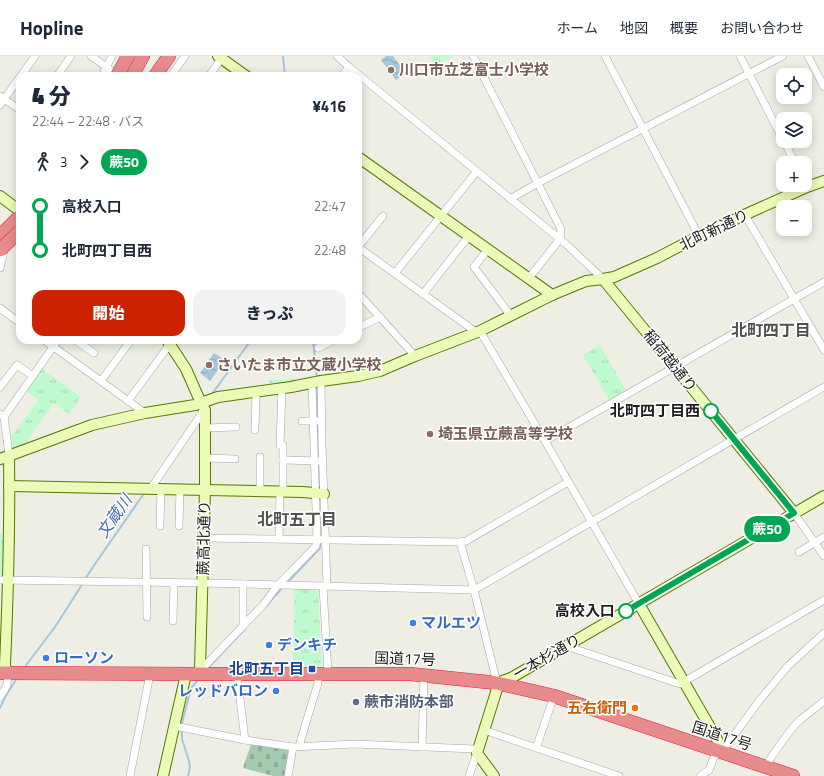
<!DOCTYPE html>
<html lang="ja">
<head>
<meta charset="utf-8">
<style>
	:root { --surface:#fff; --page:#f2f2f3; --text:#1f2937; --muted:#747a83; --line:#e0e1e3; --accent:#cd2300 }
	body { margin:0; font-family:"Titillium Web","Noto Sans JP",sans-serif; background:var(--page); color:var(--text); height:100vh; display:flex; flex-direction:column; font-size:15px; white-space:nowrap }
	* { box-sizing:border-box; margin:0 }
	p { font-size:13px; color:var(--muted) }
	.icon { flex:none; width:22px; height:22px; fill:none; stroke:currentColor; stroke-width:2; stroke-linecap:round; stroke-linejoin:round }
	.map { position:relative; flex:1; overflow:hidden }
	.side { position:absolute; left:16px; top:16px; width:346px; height:272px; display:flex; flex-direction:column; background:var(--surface); border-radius:12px; box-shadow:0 2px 10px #0003 }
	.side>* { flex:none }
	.badge { padding:0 8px; border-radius:13px; font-size:14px; line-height:26px }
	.controls { position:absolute; left:776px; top:12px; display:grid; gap:8px }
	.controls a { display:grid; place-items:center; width:36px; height:36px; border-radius:8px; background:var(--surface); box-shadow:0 2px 10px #0003; font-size:20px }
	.map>.badge { position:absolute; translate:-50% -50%; box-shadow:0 0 0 2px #fff }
	.legs { display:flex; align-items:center; gap:6px; height:44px; padding:0 16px; font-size:13px }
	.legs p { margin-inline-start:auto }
	.summary { display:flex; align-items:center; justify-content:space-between; height:68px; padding:0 16px }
	h1 { font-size:22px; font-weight:800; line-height:30px }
	.cta { display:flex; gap:8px; margin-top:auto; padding:8px 16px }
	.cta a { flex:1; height:46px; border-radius:12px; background:var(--accent); color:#fff; font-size:16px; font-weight:800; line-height:46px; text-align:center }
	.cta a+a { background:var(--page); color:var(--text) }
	ul { padding:0 16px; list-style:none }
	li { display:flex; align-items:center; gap:14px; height:44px; font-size:15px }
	li i { display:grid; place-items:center; width:6px; height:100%; margin:0 5px; background:currentColor }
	li i::after { content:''; width:10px; height:10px; margin:-5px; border:3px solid; border-radius:50%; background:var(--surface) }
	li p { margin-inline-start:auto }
	li:first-child i { background:linear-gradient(#0000 50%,currentColor 0) }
	li:last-child i { background:linear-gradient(currentColor 50%,#0000 0) }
	header { display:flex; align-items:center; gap:24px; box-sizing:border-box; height:56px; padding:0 20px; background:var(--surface); border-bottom:1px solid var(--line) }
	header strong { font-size:19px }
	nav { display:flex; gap:22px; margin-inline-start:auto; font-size:14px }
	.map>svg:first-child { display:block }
	.cemetery { fill:url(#cemetery-stones) }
	.park { fill:url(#park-tufts) }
	.water { fill:url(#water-waves) }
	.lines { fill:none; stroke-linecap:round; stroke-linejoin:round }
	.stream { stroke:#a4c7de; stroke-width:2 }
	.street-casing { stroke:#a5a5a5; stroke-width:8 }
	.secondary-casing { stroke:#577803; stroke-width:12 }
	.highway-casing { stroke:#de2141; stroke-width:14 }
	.street { stroke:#fff; stroke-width:7 }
	.secondary { stroke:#ebfab7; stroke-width:10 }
	.highway { stroke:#e88b8c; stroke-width:13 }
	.highway-bridge-casing { stroke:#de2141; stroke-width:14; stroke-linecap:butt }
	.highway-bridge { stroke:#e88b8c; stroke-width:13 }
	.line-1-casing { stroke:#fff; stroke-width:9 }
	.line-1 { stroke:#00a651; stroke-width:6 }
	.education-dot { fill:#8d6e63; stroke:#fff; stroke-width:1.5 }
	.stop-1-dot { fill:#fff; stroke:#00a651; stroke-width:2 }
	.shop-dot { fill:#3f7fe0; stroke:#fff; stroke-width:1.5 }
	.transit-dot { fill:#1a4fb4; stroke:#fff; stroke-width:1.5 }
	.service-dot { fill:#5c6f8a; stroke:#fff; stroke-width:1.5 }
	.food-dot { fill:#e8710a; stroke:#fff; stroke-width:1.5 }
	.labels { text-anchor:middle; stroke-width:3; stroke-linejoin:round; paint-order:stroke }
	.education-label { font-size:15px; font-weight:bold; fill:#785e54; stroke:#fff; text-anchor:start }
	.street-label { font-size:15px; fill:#1e1e1e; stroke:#fff }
	.stop-label { font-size:15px; font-weight:bold; fill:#1e1e1e; stroke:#fff; text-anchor:end }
	.shop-label { font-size:15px; font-weight:bold; fill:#366cbe; stroke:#fff; text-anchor:start }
	.transit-label { font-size:15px; font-weight:bold; fill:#164399; stroke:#fff; text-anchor:end }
	.service-label { font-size:15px; font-weight:bold; fill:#4e5e75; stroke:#fff; text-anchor:start }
	.food-label { font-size:15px; font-weight:bold; fill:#c56008; stroke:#fff; text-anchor:end }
	.neighbourhood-label { font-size:16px; font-weight:bold; fill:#515151; stroke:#fff }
	.water-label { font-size:16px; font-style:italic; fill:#496bb0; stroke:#fff }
</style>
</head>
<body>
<header>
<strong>Hopline</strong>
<nav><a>ホーム</a><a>地図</a><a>概要</a><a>お問い合わせ</a></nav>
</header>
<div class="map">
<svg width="824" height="720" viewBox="0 0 824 720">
	<defs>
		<pattern id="cemetery-stones" width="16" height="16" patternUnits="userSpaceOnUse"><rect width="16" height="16" fill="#a5c9b1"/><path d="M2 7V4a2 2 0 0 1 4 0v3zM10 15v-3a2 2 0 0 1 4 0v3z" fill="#8eac98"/></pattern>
		<pattern id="park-tufts" width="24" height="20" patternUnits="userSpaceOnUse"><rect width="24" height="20" fill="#c0facf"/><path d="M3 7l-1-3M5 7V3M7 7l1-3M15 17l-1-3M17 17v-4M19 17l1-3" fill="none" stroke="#a5d6b1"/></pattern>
		<pattern id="water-waves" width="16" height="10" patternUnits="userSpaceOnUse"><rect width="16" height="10" fill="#a4c7de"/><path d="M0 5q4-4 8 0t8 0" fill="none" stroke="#8daabe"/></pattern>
	</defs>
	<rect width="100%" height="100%" fill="#efeee4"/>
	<path class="cemetery" d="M251 688 289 692 286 720H273L243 712Z"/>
	<g class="park">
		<path d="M430 0H454L435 10Z"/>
		<path d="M600 289 627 336 610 346 583 299Z"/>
		<path d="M41 312 81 341 69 358 54 347 24 389 13 394 11 392 10 383 38 344 25 334Z"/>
		<path d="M296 323V328L270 331 269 324Z"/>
		<path d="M0 478H9L8 524H0Z"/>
		<path d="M294 533 318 535 322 609H293Z"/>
	</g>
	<g class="water">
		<path d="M386 0H393L406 17 396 24 381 4Z"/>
		<path d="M214 297 225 304 210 325 200 317Z"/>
	</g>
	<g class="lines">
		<g class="stream">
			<path d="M283 0 285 20"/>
			<path d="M313 284 317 324"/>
			<path d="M317 330 319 433"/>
			<path d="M212 338 251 284"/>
			<path d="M85 523 95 508 145 436"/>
			<path d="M287 527 320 492V488"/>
			<path d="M266 550 283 531"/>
			<path d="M24 612 55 571 83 527"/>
			<path d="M207 613 245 573"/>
			<path d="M0 652 5 641 17 622"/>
			<path d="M188 720 190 712 189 705 182 683V667L191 632 199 623"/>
		</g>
		<defs>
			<g id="street">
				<path d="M91 0 119 20"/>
				<path d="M337 0 349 11 566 188 603 223"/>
				<path d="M473 0 561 173 560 183 529 222"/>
				<path d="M605 0 699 180"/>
				<path d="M740 0 783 84"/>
				<path d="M808 0 824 31"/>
				<path d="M21 20 35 0"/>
				<path d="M57 20 71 0"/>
				<path d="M102 20 112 0"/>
				<path d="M171 20 185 0"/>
				<path d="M209 20 223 0"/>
				<path d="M342 20 349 11"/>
				<path d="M0 40 20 54"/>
				<path d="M0 49 20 21"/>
				<path d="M784 85 795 107"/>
				<path d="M510 143 538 127 783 0"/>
				<path d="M745 159 824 294"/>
				<path d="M358 191 476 276"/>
				<path d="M358 191 383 160"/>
				<path d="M488 193 474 211 511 260"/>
				<path d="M0 212 5 191"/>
				<path d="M395 217 477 115"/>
				<path d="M358 237 415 300"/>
				<path d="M423 238 469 180"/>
				<path d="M0 252 20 267"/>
				<path d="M358 272 380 261"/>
				<path d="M480 275 545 385 639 548"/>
				<path d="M44 284 145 357"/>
				<path d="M75 284 94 297"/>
				<path d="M318 292 334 284"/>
				<path d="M101 325 131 284"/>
				<path d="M321 325 322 388 327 530"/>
				<path d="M0 331 17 309 33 320"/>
				<path d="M128 345 170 288"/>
				<path d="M0 358 4 361 9 399"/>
				<path d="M4 361 58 284"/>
				<path d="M302 365H318"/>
				<path d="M205 372 236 371"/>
				<path d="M255 374 256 336"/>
				<path d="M545 385 824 226"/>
				<path d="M280 389 282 332"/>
				<path d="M260 401V435"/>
				<path d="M205 402 235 403"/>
				<path d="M283 404 319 405"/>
				<path d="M151 432 204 354"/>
				<path d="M283 436V389"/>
				<path d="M794 457 824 500"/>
				<path d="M160 470 161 433"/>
				<path d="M179 470 180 433"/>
				<path d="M204 482 460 486 466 485 568 426"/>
				<path d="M279 483 280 435"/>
				<path d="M460 486 474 534 497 627"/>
				<path d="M146 493 147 561"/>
				<path d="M799 496 824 481"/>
				<path d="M0 524 203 527 474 534 824 331"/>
				<path d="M323 530 328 618"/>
				<path d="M173 565 174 527"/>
				<path d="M243 570V528"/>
				<path d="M566 590 680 628 824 544"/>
				<path d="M198 617 263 549 278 529 316 490 317 484 312 327"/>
				<path d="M237 618 245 684"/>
				<path d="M0 641C6 631 9 629 7 617"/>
				<path d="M174 670 245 684 293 691 355 688 474 693 477 697 469 720"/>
				<path d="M484 674 619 720"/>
				<path d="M299 690 318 627V618"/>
				<path d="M422 691 424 619"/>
				<path d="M536 692 554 640"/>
				<path d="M765 711C774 697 787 677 799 665 807 658 816 652 824 645"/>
				<path d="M130 720 150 618"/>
				<path d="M288 720 293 691"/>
				<path d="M700 720 709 714 714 701 721 697 759 645 788 610 824 577"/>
			</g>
			<g id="secondary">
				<path d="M218 0 246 20"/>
				<path d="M358 101 552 239"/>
				<path d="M0 140 20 155"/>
				<path d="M603 223 794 457"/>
				<path d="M167 284 186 313 201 347 205 354V434L200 612 198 618"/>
				<path d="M0 403 92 369 145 357 195 349 218 341 291 331 321 325 358 320 380 315 415 300 480 275 552 239 586 225 603 223 614 221 657 202 699 180 753 155 807 131 824 125"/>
				<path d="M9 430 303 436 324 438"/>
				<path d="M639 548 718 685 721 697"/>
				<path d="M7 617 5 609C8 539 10 469 9 399"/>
				<path d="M163 720 186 618"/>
				<path d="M494 720 477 697 497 633V627L511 622 824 440"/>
			</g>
			<g id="highway">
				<path d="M132 20 143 0"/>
				<path d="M155 20 169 0"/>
				<path d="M0 180 20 160"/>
				<path d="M0 617 200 618H410L497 627 554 640 793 720"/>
			</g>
		</defs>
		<use href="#street" class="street-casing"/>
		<use href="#secondary" class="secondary-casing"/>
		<use href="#highway" class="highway-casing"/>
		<use href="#street" class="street"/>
		<use href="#secondary" class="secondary"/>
		<use href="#highway" class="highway"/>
		<defs>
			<g id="highway-bridge">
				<path d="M117 20 128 0"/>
				<path d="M0 194 20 175"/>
			</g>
		</defs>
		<use href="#highway-bridge" class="highway-bridge-casing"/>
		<use href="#highway-bridge" class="highway-bridge"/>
	</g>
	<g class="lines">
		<defs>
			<path id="line-1" d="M626 555 794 457 711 355"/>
		</defs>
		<use href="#line-1" class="line-1-casing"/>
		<use href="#line-1" class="line-1"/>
	</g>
	<g class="education-dot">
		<circle cx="391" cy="14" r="4"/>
		<circle cx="209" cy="309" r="4"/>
		<circle cx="430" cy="378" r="4"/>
	</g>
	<g class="stop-1-dot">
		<circle cx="711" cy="355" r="7"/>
		<circle cx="626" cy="555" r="7"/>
	</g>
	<g class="shop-dot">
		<circle cx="413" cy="567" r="4"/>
		<circle cx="269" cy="589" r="4"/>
		<circle cx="46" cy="602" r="4"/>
		<circle cx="276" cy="635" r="4"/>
	</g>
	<rect class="transit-dot" x="308" y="609" width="8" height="8" rx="2"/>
	<circle class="service-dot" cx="356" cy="646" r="4"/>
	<circle class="food-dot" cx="635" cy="652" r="4"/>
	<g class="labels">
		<g class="education-label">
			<text x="399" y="19">川口市立芝富士小学校</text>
			<text x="217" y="314">さいたま市立文蔵小学校</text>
			<text x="438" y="383">埼玉県立蕨高等学校</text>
		</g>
		<g class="street-label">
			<text transform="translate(714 174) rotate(-26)" y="5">北町新通り</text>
			<text transform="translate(670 305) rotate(51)" y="5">稲荷越通り</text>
			<text transform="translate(204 482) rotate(-89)" y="5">蕨高北通り</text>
			<text transform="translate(547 601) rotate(-30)" y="5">一本杉通り</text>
			<text transform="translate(405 603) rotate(2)" y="5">国道17号</text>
			<text transform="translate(722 680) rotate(18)" y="5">国道17号</text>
		</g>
		<g class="stop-label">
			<text x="700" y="360">北町四丁目西</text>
			<text x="615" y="560">高校入口</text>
		</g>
		<g class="shop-label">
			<text x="421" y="572">マルエツ</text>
			<text x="277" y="594">デンキチ</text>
			<text x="54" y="607">ローソン</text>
			<text x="268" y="640" text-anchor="end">レッドバロン</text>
		</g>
		<g class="transit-label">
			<text x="304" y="618">北町五丁目</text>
		</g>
		<g class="service-label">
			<text x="364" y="651">蕨市消防本部</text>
		</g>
		<g class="food-label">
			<text x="627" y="657">五右衛門</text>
		</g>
		<g class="neighbourhood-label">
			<text x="771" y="280">北町四丁目</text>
			<text x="297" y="469">北町五丁目</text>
		</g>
		<g class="water-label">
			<text transform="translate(114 460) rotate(-55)" y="6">文蔵川</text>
		</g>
	</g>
</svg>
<div class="controls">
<a><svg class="icon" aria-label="locate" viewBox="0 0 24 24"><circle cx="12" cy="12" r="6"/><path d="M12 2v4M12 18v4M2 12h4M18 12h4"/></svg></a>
<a><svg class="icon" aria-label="layers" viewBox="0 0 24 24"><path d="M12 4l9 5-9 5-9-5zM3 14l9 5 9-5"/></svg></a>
<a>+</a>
<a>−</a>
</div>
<b class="badge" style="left:767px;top:473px;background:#00a651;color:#fff">蕨50</b>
<section class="side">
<div class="summary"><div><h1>4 分</h1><p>22:44 – 22:48 · バス</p></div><b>¥416</b></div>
<div class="legs"><svg class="icon" aria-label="walk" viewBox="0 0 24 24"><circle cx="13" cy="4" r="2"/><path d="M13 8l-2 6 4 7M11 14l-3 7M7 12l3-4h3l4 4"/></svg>3<svg class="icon" aria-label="forward" viewBox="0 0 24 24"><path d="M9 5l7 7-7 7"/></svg><b class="badge" style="background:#00a651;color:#fff">蕨50</b></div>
<ul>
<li><i style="color:#00a651"></i><b>高校入口</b><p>22:47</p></li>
<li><i style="color:#00a651"></i><b>北町四丁目西</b><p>22:48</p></li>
</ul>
<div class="cta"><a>開始</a><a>きっぷ</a></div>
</section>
</div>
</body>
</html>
